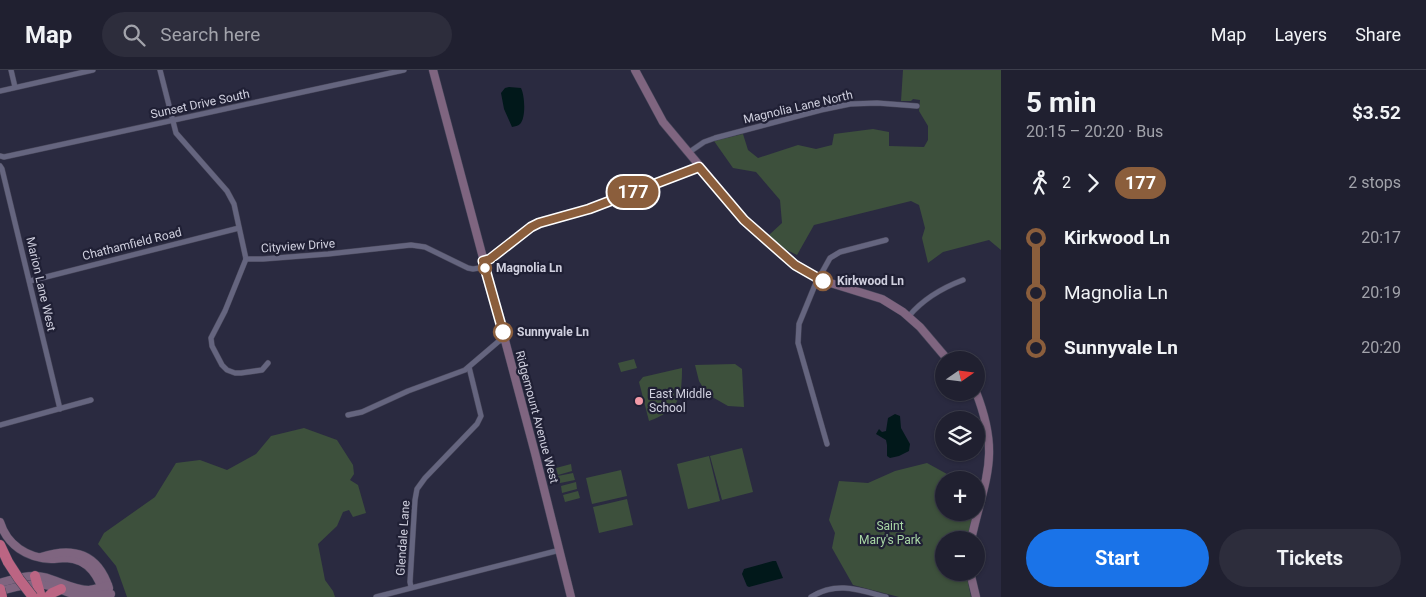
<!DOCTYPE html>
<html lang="en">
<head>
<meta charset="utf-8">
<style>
	:root { --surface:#202030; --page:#2d2d3c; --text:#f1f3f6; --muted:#a2a3ab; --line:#3d3e4c; --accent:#1a73e8 }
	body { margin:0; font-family:Roboto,sans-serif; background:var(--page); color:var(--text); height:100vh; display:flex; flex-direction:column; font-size:19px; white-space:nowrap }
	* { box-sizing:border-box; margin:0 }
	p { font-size:16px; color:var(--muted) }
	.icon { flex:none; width:28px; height:28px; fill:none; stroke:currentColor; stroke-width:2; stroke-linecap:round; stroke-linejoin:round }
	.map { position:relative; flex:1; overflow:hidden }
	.details { display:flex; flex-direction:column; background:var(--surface); width:425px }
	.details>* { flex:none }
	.badge { padding:0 10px; border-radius:16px; font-size:18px; line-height:32px }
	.needle { width:32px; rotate:76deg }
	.tools { position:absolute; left:935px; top:281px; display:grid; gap:10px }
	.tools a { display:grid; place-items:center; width:50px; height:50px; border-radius:50%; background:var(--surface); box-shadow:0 1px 4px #0004,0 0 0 1px var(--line); font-size:25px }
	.map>.badge { position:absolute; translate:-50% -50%; box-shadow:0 0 0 2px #fff }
	.legs { display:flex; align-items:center; gap:8px; height:55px; padding:0 25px; font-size:16px }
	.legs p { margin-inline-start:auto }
	.summary { display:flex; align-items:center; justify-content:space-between; height:85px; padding:0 25px }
	h1 { font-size:28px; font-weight:700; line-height:38px }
	.action { display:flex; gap:10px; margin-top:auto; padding:10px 25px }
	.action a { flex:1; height:58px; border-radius:30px; background:var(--accent); color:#fff; font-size:20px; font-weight:700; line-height:58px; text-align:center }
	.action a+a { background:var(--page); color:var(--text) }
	ul { padding:0 25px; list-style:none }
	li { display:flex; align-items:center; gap:18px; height:55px; font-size:19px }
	li i { display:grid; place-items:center; width:8px; height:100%; margin:0 6px; background:currentColor }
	li i::after { content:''; width:12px; height:12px; margin:-6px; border:4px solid; border-radius:50%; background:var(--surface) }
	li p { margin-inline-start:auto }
	li:first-child i { background:linear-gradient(#0000 50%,currentColor 0) }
	li:last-child i { background:linear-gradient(currentColor 50%,#0000 0) }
	header { display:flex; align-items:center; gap:30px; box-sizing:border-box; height:70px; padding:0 25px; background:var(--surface); border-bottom:1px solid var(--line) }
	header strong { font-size:24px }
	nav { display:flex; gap:28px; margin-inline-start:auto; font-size:18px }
	.search { width:350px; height:45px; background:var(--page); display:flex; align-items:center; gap:12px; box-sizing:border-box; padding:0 18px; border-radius:28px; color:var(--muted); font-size:19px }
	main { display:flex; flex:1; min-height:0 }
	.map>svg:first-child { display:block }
	.green { fill:#3d503c }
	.water { fill:#01181a }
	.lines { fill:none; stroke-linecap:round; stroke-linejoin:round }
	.street-casing { stroke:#48475a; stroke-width:6 }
	.secondary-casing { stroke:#48475a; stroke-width:9 }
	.highway-casing { stroke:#48475a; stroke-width:11 }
	.street { stroke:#65657f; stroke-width:5 }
	.secondary { stroke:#7f6580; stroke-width:8 }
	.highway { stroke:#bc6583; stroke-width:10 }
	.highway-bridge-casing { stroke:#48475a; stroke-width:11; stroke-linecap:butt }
	.highway-bridge { stroke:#bc6583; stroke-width:10 }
	.line-1-casing { stroke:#fff; stroke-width:11 }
	.line-1 { stroke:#8b5e3c; stroke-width:8 }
	.stop-1-dot { fill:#fff; stroke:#8b5e3c; stroke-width:2.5 }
	.poi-dot { fill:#f39aa7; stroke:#202035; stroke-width:2 }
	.labels { text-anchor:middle; stroke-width:4.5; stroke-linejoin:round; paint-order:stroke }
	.street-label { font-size:12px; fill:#d0d0df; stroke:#202035 }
	.stop-label { font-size:12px; font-weight:bold; fill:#d0d0df; stroke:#202035; text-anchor:start }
	.poi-label { font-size:12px; fill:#d0d0df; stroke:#202035; text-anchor:start }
	.park-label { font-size:12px; fill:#a8d6a5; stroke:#202035 }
</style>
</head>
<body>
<header>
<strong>Map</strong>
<div class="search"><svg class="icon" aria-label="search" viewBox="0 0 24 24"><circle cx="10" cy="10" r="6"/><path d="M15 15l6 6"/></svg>Search here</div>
<nav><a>Map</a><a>Layers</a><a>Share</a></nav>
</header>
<main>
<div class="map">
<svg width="1001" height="527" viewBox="0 0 1001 527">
	<rect width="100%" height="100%" fill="#2a2a40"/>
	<g class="green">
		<path d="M903 0H1001V180L989 170 943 182 928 193 922 168 925 158 919 135 911 131 814 155 797 185 785 179 769 165 782 153 780 130 756 102 733 98 714 71 743 64 748 80 758 88 798 75 816 79 832 75 834 64 873 59 889 62V76L924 77 928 70V56L919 41 920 30 913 29 911 31H901Z"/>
		<path d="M634 289 637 298 621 302 618 293Z"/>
		<path d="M735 294 742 299 744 337 728 336 707 324 699 311 695 295Z"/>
		<path d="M682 298C682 328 679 340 649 351L639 312 643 307Z"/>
		<path d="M304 358 337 370 353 395 354 404 350 410 358 415 366 443 353 447 349 440 343 442 337 456 318 474 325 510 333 521 335 527H127L116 496 98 474 104 463 155 427 176 393 200 390 227 400 256 384 271 366Z"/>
		<path d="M742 378 753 422 722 430 710 386Z"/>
		<path d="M709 386 720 431 688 439 677 394Z"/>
		<path d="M927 393 956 409 966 410H944V442L975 443 968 470H944V502L966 503 971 527H899L853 515 832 478 835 463 829 450 839 411 868 413 895 401Z"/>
		<path d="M571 394 572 401 558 405 556 398Z"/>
		<path d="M621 400 627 426 592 434 586 408Z"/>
		<path d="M573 403 575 410 560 413 558 406Z"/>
		<path d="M576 412 577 419 562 423 561 416Z"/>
		<path d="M578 421 580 428 565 432 563 425Z"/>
		<path d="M627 429 633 455 599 463 593 437Z"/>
	</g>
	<g class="water">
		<path d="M509 17 521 18C525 26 526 48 520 54 518 56 515 56 512 57L504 39 501 23 505 18Z"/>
		<path d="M895 344 900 346 901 358 910 374 909 381 899 386 890 388 887 386V375L886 370 876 364 879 359 882 362 886 361 888 348Z"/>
		<path d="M773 491H776L783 508 749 517 747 516 742 504 744 499Z"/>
	</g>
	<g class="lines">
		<defs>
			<g id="street">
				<path d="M11 0 15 17"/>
				<path d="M160 0 176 63 227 121 234 134 246 189"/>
				<path d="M0 21 93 0"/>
				<path d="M688 83 704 72 715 68 821 40 850 34 877 33 917 36"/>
				<path d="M0 86 4 87 404 0"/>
				<path d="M0 96 2 99 60 339"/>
				<path d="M246 189H263L328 184 411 175 425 177 468 198 473 199 485 197"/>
				<path d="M246 189 225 241 211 268 212 276 222 295 227 300 235 303H241L262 300 268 293"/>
				<path d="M483 191 490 189 524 162 539 153 589 139 699 97"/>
				<path d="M30 211 239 158"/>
				<path d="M909 246C924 228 942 218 963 210"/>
				<path d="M348 345 362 342 408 321 465 300 499 271 505 270"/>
				<path d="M0 355 91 330"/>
				<path d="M827 374 798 273 799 254 815 215 830 188 840 182 886 170"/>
				<path d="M411 517 410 512 415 430 417 419 425 408 477 354 481 346 469 297"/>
				<path d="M376 527 560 480"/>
				<path d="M811 527C837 511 859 520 886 527"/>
			</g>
			<g id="secondary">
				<path d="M433 0 535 383 571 527"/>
				<path d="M635 0 663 52 745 150 782 184 804 201 824 211 882 229 903 242 920 257 948 290"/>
				<path d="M0 452C7 475 27 488 51 489 56 489 61 488 66 488 90 489 99 508 105 527"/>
				<path d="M971 470C985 407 1001 386 976 322"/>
				<path d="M41 487C74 476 98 484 109 518"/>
				<path d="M970 502 976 527"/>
				<path d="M0 513C14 509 28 504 43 507 58 510 73 520 89 520 95 519 102 517 108 515"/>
				<path d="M0 521C12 518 25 514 38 514 53 515 66 523 80 526 90 527 101 525 111 524"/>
			</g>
			<g id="highway">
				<path d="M0 475 8 492"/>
				<path d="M35 506 41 527"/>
				<path d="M48 527 52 523 61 519"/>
			</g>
		</defs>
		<use href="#street" class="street-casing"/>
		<use href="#secondary" class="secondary-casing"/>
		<use href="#highway" class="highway-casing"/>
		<use href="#street" class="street"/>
		<use href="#secondary" class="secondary"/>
		<use href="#highway" class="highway"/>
		<defs>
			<g id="highway-bridge">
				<path d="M8 492 19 509 33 527"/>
				<path d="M0 519 2 527"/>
			</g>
		</defs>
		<use href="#highway-bridge" class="highway-bridge-casing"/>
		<use href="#highway-bridge" class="highway-bridge"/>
	</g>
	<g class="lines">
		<defs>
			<path id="line-1" d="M503 262 483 191 490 189 531 157 539 153 589 139 699 97 744 150 795 195 823 211"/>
		</defs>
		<use href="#line-1" class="line-1-casing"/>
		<use href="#line-1" class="line-1"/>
	</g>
	<g class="stop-1-dot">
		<circle cx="485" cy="198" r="6"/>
		<circle cx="823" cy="211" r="9"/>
		<circle cx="503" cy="262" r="9"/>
	</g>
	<circle class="poi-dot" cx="639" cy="331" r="5"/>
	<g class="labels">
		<g class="street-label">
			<text transform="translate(200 34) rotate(-12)" y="4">Sunset Drive South</text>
			<text transform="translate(798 37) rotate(-13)" y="4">Magnolia Lane North</text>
			<text transform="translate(132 174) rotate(-14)" y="4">Chathamfield Road</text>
			<text transform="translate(298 176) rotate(-4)" y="4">Cityview Drive</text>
			<text transform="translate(41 214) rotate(77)" y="4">Marion Lane West</text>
			<text transform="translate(537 347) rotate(75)" y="4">Ridgemount Avenue West</text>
			<text transform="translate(403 468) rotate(-86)" y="4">Glendale Lane</text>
		</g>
		<g class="stop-label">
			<text x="496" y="202">Magnolia Ln</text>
			<text x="837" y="215">Kirkwood Ln</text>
			<text x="517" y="266">Sunnyvale Ln</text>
		</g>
		<g class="poi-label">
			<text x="649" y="328">East Middle<tspan x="649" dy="14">School</tspan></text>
		</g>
		<g class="park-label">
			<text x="890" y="460">Saint<tspan x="890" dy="14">Mary's Park</tspan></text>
		</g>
	</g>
</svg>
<div class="tools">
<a><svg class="needle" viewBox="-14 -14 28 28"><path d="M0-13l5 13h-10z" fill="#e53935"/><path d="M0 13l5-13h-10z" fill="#a2a3ab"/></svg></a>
<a><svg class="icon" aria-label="layers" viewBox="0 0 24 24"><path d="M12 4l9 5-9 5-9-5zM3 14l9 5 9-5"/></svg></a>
<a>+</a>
<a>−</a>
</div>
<b class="badge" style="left:633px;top:122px;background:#8b5e3c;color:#fff">177</b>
</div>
<section class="details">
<div class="summary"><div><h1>5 min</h1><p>20:15 – 20:20 · Bus</p></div><b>$3.52</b></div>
<div class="legs"><svg class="icon" aria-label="walk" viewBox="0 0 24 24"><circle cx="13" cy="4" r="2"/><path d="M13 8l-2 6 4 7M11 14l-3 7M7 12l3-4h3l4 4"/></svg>2<svg class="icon" aria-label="forward" viewBox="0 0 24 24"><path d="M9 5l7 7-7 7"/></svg><b class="badge" style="background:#8b5e3c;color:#fff">177</b><p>2 stops</p></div>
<ul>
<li><i style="color:#8b5e3c"></i><b>Kirkwood Ln</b><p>20:17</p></li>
<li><i style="color:#8b5e3c"></i><span>Magnolia Ln</span><p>20:19</p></li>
<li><i style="color:#8b5e3c"></i><b>Sunnyvale Ln</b><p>20:20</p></li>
</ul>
<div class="action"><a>Start</a><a>Tickets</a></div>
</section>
</main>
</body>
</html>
